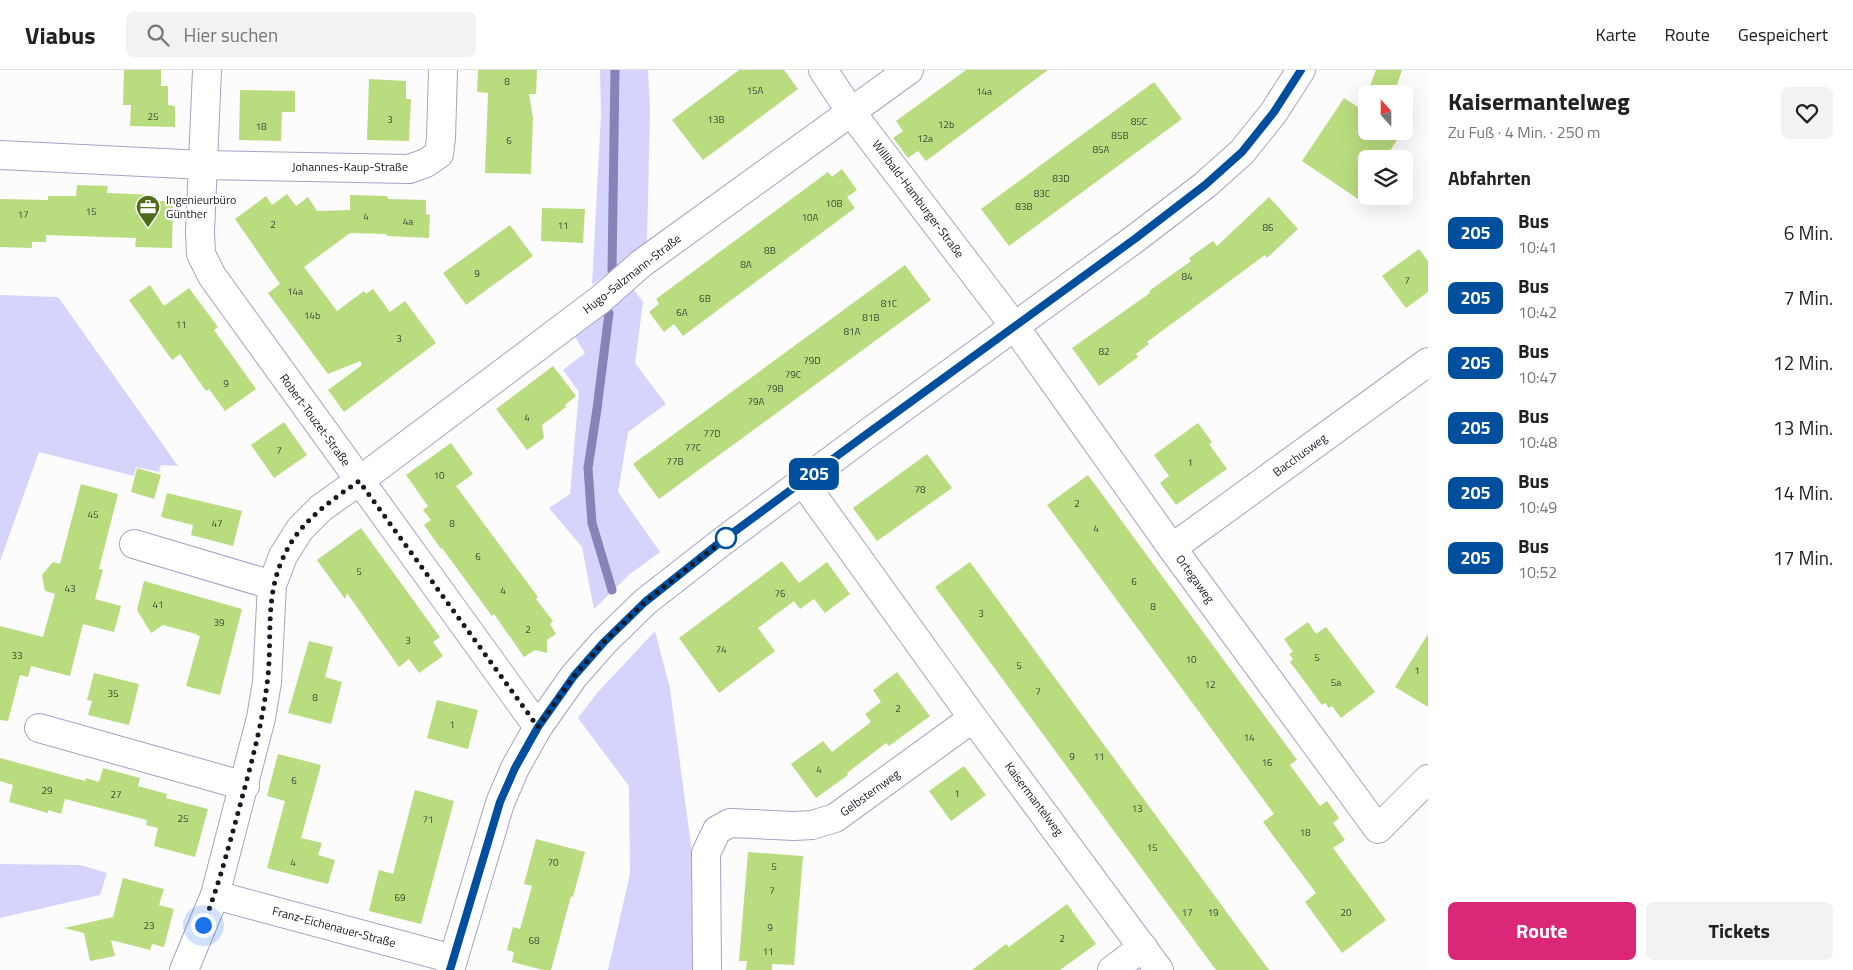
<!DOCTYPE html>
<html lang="de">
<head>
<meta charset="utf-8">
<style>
	:root { --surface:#fff; --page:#f2f2f2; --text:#222; --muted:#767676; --line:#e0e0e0; --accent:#db2777 }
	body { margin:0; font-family:"Titillium Web",sans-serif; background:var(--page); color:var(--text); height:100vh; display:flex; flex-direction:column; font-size:19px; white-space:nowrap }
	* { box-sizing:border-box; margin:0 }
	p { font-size:16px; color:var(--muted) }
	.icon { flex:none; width:28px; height:28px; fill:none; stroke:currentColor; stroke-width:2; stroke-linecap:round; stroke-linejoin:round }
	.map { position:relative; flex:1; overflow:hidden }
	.side { display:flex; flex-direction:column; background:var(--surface); width:425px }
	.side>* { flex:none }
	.badge { padding:0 10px; border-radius:8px; font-size:18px; line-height:32px }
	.needle { width:32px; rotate:339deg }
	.tools { position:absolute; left:1358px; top:15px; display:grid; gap:10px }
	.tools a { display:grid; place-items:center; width:55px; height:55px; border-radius:8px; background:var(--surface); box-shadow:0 5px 20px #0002; font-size:25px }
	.you { position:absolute; width:25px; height:25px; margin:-12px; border:4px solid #fff; border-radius:50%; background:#1a73e8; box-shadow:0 0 0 8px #1a73e833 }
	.map>.badge { position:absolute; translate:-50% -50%; box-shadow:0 0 0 2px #fff }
	h2 { padding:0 20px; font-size:19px; line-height:45px }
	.round { display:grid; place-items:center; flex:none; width:52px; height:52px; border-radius:8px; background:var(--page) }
	.head { display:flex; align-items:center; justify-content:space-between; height:85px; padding:0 20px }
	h1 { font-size:24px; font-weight:700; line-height:38px }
	.button { display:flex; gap:10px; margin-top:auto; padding:10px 20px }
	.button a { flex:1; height:58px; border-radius:8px; background:var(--accent); color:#fff; font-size:20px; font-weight:700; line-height:58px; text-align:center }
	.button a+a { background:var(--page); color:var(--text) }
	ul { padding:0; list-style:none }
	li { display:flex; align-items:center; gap:15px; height:65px; padding:0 20px }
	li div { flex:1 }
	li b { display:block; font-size:19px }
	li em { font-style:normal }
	li .badge { min-width:55px; font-weight:700; text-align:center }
	header { display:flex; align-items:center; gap:30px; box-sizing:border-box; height:70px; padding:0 25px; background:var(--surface); border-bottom:1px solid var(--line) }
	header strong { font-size:24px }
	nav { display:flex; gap:28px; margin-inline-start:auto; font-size:18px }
	.search { width:350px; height:45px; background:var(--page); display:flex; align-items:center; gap:12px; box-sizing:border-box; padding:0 18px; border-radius:8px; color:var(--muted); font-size:19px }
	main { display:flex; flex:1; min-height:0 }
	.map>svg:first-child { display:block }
	.green { fill:#d6d4fd }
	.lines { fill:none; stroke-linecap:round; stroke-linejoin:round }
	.stream { stroke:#8782b7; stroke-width:9 }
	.building { fill:#b9dc7f }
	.minor-casing { stroke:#a5a3c5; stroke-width:30 }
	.minor { stroke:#fff; stroke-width:28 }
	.line-casing { stroke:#fff; stroke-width:11 }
	.line { stroke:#004f9f; stroke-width:8 }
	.walk { stroke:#191825; stroke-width:5; stroke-dasharray:0 9 }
	.stop-dot { fill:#fff; stroke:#004f9f; stroke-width:2.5 }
	.labels { text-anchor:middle; stroke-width:4.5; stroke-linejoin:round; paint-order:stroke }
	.number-label { font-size:10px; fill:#41493c }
	.street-label { font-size:12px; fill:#191825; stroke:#fff }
	.poi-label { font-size:12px; fill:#191825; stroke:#fff; text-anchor:start }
</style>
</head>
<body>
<header>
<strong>Viabus</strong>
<div class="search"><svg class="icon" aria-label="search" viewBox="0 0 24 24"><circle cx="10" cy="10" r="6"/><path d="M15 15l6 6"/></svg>Hier suchen</div>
<nav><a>Karte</a><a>Route</a><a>Gespeichert</a></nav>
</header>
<main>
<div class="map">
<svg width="1428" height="900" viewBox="0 0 1428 900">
	<rect width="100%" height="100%" fill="#fcfcfc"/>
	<g class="green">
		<path d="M600 0H648L650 40 647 175 592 215 601 44Z"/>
		<path d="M632 217 643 232 635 293 666 334 628 362 618 422 660 482 630 504 594 539 582 477 549 438 570 424 579 322 563 300 585 283 573 264Z"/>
		<path d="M0 225 58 227 178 396 161 395 159 402 136 397 134 406 39 382 0 491Z"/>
		<path d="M655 561 670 619 691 775 696 824V900H608L630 804 629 716 578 648 597 623Z"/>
		<path d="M0 794 80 795 107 803 100 825 0 848Z"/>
	</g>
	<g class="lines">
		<g class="stream">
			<path d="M612 200 615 0"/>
			<path d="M609 243 597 339 588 398 592 453 612 520"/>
		</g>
	</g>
	<g class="building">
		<path d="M124 0H161V16H168V35L175 36V57L130 56 131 35H123Z"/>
		<path d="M478 0H537L536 24H529L533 48 531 104 485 103 488 23 477 22Z"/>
		<path d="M739 0H784L798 19 703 90 672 50Z"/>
		<path d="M966 0H1048L926 91 918 81 908 88 893 68 903 61 896 51Z"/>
		<path d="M1376 0H1402L1394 24H1367Z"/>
		<path d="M369 9 406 11V29H411L409 71 367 70Z"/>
		<path d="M1154 12 1182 49 1009 176 981 139Z"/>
		<path d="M240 20 295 21V42H282L281 71 239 70Z"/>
		<path d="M1366 26V61H1394L1400 65 1385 89H1366V116L1358 129 1302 91 1344 28 1361 39Z"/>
		<path d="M842 99 857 120 847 127 855 138 683 266 674 254 664 262 649 242 659 234 656 229 828 102 832 107Z"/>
		<path d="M77 115 108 116 107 123 154 125V131H173L172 178 135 177 136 168 46 165V172H32V178L0 177V129L48 130V126H76Z"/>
		<path d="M287 124 296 136 308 127 317 141 350 140V125L387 126 388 129 426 130V144L430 145 429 168 387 166V164L350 163 304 197 337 241 364 221 366 224 373 219 390 242 405 231 436 273 344 342 328 320 362 295 360 291 328 304 268 223 280 214 235 149 266 126 272 135Z"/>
		<path d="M1269 127 1298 159 1267 188 1265 185 1147 272 1149 274 1136 284 1138 287 1099 316 1072 278 1150 223 1149 221 1191 191 1189 188 1213 171 1217 176Z"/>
		<path d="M542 138 585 139 583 173 541 171Z"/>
		<path d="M510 155 533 186 466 235 443 203Z"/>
		<path d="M1419 179 1428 191V222L1406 238 1382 206Z"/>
		<path d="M905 195 931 230 659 429 633 394Z"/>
		<path d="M150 215 164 236 189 218 218 257 214 260 256 319 225 341 209 319 206 321 180 284 172 290 129 230Z"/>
		<path d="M553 296 576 326 565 335 566 337 542 355 544 368 527 380 496 339Z"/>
		<path d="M284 352 307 385 274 408 251 375Z"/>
		<path d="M1198 353 1212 372 1209 374 1227 399 1176 435 1160 413 1169 406 1154 385Z"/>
		<path d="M451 373 473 404 456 416 538 527 536 529 553 551 550 554 556 564 547 570V583L535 580 524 587 494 544 492 546 442 478 441 479 424 455 431 450 423 440 428 436 406 405Z"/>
		<path d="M927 384 952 418 877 471 853 438Z"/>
		<path d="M137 398 161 405 154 429 131 422Z"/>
		<path d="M1088 405 1297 690 1290 695 1320 736 1327 731 1339 748 1333 753 1345 770 1333 778 1386 850 1342 883 1305 832 1316 823 1263 752 1274 744 1047 435Z"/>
		<path d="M81 414 118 424 99 499 103 500 95 529 121 536 114 562 83 554 70 606 31 596 28 607 20 605 8 651 0 650V556L43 567 55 524 45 521 42 505 53 492 60 494Z"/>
		<path d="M167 423 242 441 233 476 191 465 193 455 161 447Z"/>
		<path d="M361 458 440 567 433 572 443 586 419 603 409 589 399 597 347 523 345 529 317 490Z"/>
		<path d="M782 491 799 513 827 492 850 524 825 543 814 529 800 539 794 531 758 558 775 581 719 623 679 568Z"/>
		<path d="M970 492 1217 829 1269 900H1216L954 543 935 517Z"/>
		<path d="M144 511 242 539 220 625 186 616 200 566 196 565V564L163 555 151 563 137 540Z"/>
		<path d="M1308 552 1316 564 1326 557 1375 622 1341 648 1332 636 1329 638 1325 633 1322 635 1290 592 1293 589 1289 584 1293 582 1284 569Z"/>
		<path d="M1428 564V637L1395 617Z"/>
		<path d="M309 571 333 577 325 607 342 612 331 654 288 643Z"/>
		<path d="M897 602 930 646 889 676 886 673 847 703 848 705 816 728 791 694 823 671 832 682 871 652 865 644 881 632 873 620Z"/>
		<path d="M94 603 139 614 129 655 88 645 92 631 87 630Z"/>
		<path d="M437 630 478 640 468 679 427 668Z"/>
		<path d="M278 684 321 695 301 768 322 773 318 785 335 790 328 814 267 798 285 731 267 726Z"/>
		<path d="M0 688 85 711 86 708 99 712 103 698 140 708 138 716 167 724 166 728 208 739 195 787 154 776 158 758 146 755 147 750 65 729 61 744 48 740V743L9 732 13 715 0 711Z"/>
		<path d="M964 696 986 725 951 751 929 721Z"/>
		<path d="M415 720 454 731 421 854 369 841 379 800 393 804Z"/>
		<path d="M536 769 585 782 573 827 571 826 551 900H543L512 892 514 882 507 880 513 857 520 859 532 816 524 814Z"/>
		<path d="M748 782 803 786 794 895 772 894V900H746L747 891H739Z"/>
		<path d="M123 808 164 819 159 835 174 839 164 877 152 874 150 880 111 870 115 886 90 891 84 863 64 858 113 847Z"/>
		<path d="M1067 834 1096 874 1060 900H972L1006 874 1009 877Z"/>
	</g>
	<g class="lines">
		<defs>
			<g id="minor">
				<path d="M207 0 200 162 201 184 212 206 538 657"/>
				<path d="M823 0 851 42 1015 257 1172 478 1378 759 1428 709"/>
				<path d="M1 85 203 95 409 99 426 93 439 84 441 68 443 0"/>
				<path d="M803 412 973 648 1159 900"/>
				<path d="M134 474 272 515"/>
				<path d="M1172 478 1428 292"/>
				<path d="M39 658 245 716"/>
				<path d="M215 825 453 889"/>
				<path d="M184 900 215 825 261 648 267 612 272 515 283 486 300 459 321 438 359 411 601 229 642 193 909 0"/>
				<path d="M450 900 500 733 515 698 538 657 574 606 604 572 645 532 723 471 864 366 1136 168 1205 115 1242 82 1274 42 1301 0"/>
				<path d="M707 900 706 783 717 760 730 753 794 756 812 755 835 748 973 648"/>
				<path d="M1112 900 1143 877"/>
			</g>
		</defs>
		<use href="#minor" class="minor-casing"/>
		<use href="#minor" class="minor"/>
	</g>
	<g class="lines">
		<defs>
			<path id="line" d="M450 900 500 732 515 698 538 657 574 606 604 572 645 532 723 470 864 366 1136 168 1205 115 1242 82 1274 42 1301 0"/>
		</defs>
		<use href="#line" class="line-casing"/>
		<use href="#line" class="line"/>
		<path class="walk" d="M203 855C218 818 228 779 239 739 250 698 262 656 267 614 273 571 264 529 283 488 298 453 329 432 359 411L538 657 574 606 604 572 645 532 726 468"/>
	</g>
	<defs>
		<symbol id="office-pin" viewBox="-11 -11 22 30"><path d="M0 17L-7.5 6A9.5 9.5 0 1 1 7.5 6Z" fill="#516a1b" stroke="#fff"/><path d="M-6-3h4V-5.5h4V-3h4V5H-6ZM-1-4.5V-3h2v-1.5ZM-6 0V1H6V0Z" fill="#fff"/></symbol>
	</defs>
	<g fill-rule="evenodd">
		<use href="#office-pin" x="134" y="123" width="28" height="38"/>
	</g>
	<circle class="stop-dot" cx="726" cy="468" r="10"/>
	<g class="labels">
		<g class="number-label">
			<text x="507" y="15">8</text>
			<text x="755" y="24">15A</text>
			<text x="984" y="25">14a</text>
			<text x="153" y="50">25</text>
			<text x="390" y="53">3</text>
			<text x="716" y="53">13B</text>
			<text x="1139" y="55">85C</text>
			<text x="946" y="58">12b</text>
			<text x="261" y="60">18</text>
			<text x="1120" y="69">85B</text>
			<text x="925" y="72">12a</text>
			<text x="509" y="74">6</text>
			<text x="1101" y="83">85A</text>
			<text x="1061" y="112">83D</text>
			<text x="1042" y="127">83C</text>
			<text x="834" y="137">10B</text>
			<text x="1024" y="140">83B</text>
			<text x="91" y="145">15</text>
			<text x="23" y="148">17</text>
			<text x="366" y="150">4</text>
			<text x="810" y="151">10A</text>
			<text x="408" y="155">4a</text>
			<text x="273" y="158">2</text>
			<text x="563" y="159">11</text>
			<text x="1268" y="161">86</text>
			<text x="770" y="184">8B</text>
			<text x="746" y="198">8A</text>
			<text x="477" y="207">9</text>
			<text x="1187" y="210">84</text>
			<text x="1407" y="214">7</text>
			<text x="295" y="225">14a</text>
			<text x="705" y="232">6B</text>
			<text x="889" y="237">81C</text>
			<text x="682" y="246">6A</text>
			<text x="312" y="249">14b</text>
			<text x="871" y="251">81B</text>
			<text x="181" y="258">11</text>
			<text x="852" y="265">81A</text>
			<text x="399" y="272">3</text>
			<text x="1104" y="285">82</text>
			<text x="812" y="294">79D</text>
			<text x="793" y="308">79C</text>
			<text x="226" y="317">9</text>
			<text x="775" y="322">79B</text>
			<text x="756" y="335">79A</text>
			<text x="527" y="351">4</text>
			<text x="712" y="367">77D</text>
			<text x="693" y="381">77C</text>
			<text x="279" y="384">7</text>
			<text x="675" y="395">77B</text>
			<text x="1190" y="396">1</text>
			<text x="439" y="409">10</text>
			<text x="920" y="423">78</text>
			<text x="1077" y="437">2</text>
			<text x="93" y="448">45</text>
			<text x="217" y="457">47</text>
			<text x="452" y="457">8</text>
			<text x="1096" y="462">4</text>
			<text x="478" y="490">6</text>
			<text x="359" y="505">5</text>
			<text x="1134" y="515">6</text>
			<text x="70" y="522">43</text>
			<text x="503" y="524">4</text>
			<text x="780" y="527">76</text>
			<text x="158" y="538">41</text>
			<text x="1153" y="540">8</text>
			<text x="981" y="547">3</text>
			<text x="219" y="556">39</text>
			<text x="528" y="563">2</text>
			<text x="408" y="574">3</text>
			<text x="721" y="583">74</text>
			<text x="17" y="589">33</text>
			<text x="1317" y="591">5</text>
			<text x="1191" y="593">10</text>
			<text x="1019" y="599">5</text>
			<text x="1417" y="604">1</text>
			<text x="1336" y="616">5a</text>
			<text x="1210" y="618">12</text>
			<text x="1038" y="625">7</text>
			<text x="113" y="627">35</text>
			<text x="315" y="631">8</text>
			<text x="898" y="642">2</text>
			<text x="452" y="658">1</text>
			<text x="1249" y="671">14</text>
			<text x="1072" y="690">9</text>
			<text x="1099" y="690">11</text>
			<text x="1267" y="696">16</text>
			<text x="819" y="703">4</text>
			<text x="294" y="714">6</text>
			<text x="47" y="724">29</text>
			<text x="957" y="727">1</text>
			<text x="116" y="728">27</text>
			<text x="1137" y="742">13</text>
			<text x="183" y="752">25</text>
			<text x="428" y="753">71</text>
			<text x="1305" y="766">18</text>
			<text x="1152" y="781">15</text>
			<text x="293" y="796">4</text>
			<text x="553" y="796">70</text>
			<text x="774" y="800">5</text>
			<text x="772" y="824">7</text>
			<text x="400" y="831">69</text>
			<text x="1187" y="846">17</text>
			<text x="1213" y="846">19</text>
			<text x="1346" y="846">20</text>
			<text x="149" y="859">23</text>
			<text x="770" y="861">9</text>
			<text x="1062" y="872">2</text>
			<text x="534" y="874">68</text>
			<text x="768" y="885">11</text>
		</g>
		<g class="street-label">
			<text x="350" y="101">Johannes-Kaup-Straße</text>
			<text transform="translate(918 129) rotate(53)" y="4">Willibald-Hamburger-Straße</text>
			<text transform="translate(632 204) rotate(-38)" y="4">Hugo-Salzmann-Straße</text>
			<text transform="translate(315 350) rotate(54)" y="4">Robert-Touzet-Straße</text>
			<text transform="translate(1300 385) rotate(-36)" y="4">Bacchusweg</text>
			<text transform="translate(1195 509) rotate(54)" y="4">Ortegaweg</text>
			<text transform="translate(870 723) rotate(-36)" y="4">Gelbsternweg</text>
			<text transform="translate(1034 729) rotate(53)" y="4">Kaisermantelweg</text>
			<text transform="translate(334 857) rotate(15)" y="4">Franz-Eichenauer-Straße</text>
		</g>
		<g class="poi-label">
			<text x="166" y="134">Ingenieurbüro<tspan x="166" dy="14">Günther</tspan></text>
		</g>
	</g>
</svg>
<div class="tools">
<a><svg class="needle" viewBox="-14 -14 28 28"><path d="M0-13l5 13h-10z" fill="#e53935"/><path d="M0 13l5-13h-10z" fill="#767676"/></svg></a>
<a><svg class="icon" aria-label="layers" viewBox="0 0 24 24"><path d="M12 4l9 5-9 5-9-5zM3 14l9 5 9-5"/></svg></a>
</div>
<div class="you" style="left:203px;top:855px"></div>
<b class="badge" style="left:814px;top:404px;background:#004f9f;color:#fff">205</b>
</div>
<section class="side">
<div class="head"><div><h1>Kaisermantelweg</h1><p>Zu Fuß · 4 Min. · 250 m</p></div><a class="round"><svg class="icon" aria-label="heart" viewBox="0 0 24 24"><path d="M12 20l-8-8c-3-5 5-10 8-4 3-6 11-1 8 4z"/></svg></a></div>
<h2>Abfahrten</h2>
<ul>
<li><span class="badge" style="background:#004f9f;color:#fff">205</span><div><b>Bus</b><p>10:41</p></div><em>6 Min.</em></li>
<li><span class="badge" style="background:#004f9f;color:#fff">205</span><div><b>Bus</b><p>10:42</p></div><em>7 Min.</em></li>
<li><span class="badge" style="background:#004f9f;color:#fff">205</span><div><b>Bus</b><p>10:47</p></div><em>12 Min.</em></li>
<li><span class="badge" style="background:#004f9f;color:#fff">205</span><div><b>Bus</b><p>10:48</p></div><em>13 Min.</em></li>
<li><span class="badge" style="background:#004f9f;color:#fff">205</span><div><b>Bus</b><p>10:49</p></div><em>14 Min.</em></li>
<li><span class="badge" style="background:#004f9f;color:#fff">205</span><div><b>Bus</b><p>10:52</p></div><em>17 Min.</em></li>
</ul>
<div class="button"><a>Route</a><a>Tickets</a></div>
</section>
</main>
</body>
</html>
